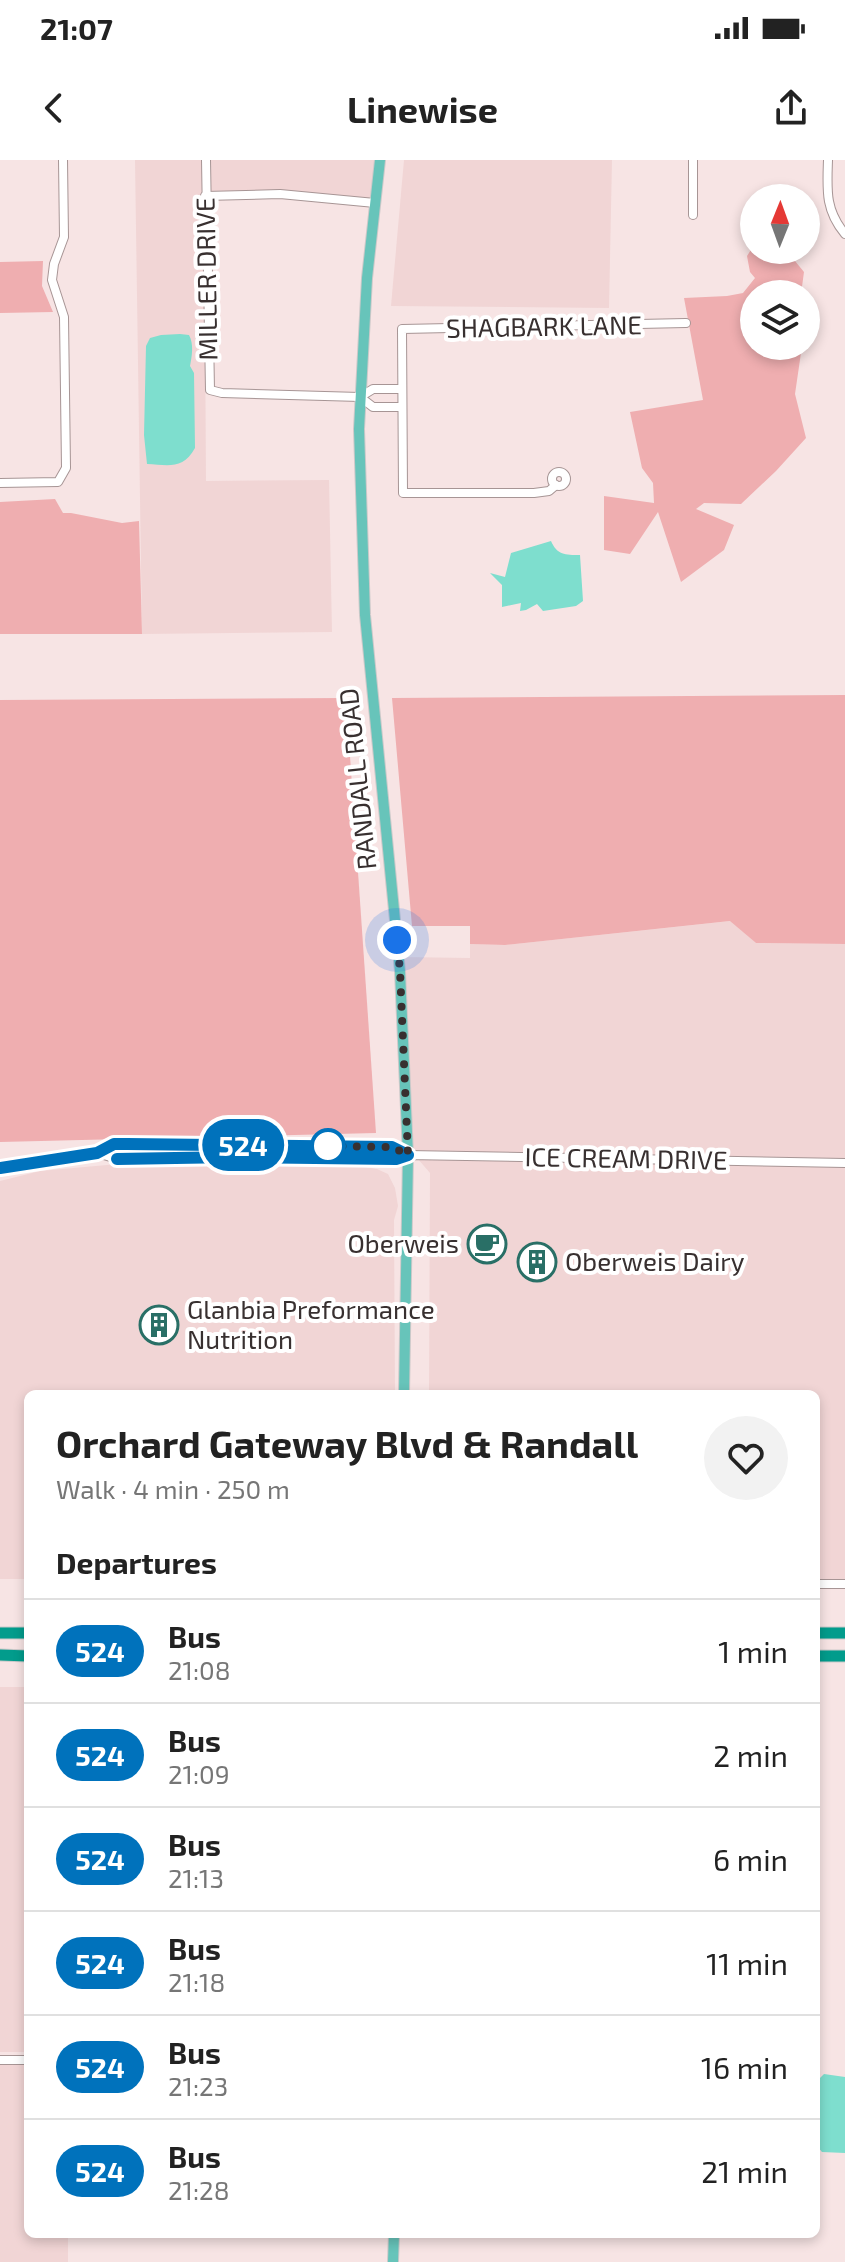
<!DOCTYPE html>
<html lang="en">
<head>
<meta charset="utf-8">
<style>
	:root { --surface:#fff; --page:#f2f2f2; --text:#222; --muted:#767676; --line:#e0e0e0 }
	body { margin:0; font-family:"Exo 2",sans-serif; background:var(--page); color:var(--text); height:100vh; display:flex; flex-direction:column; font-size:30px; white-space:nowrap }
	* { box-sizing:border-box; margin:0 }
	p { font-size:26px; color:var(--muted) }
	.icon { flex:none; width:44px; height:44px; fill:none; stroke:currentColor; stroke-width:2; stroke-linecap:round; stroke-linejoin:round }
	.map { position:relative; flex:1; overflow:hidden }
	.details { position:absolute; left:24px; top:1230px; width:796px; height:848px; display:flex; flex-direction:column; background:var(--surface); border-radius:12px; box-shadow:0 4px 12px #0003 }
	.details>* { flex:none }
	.badge { padding:0 16px; border-radius:26px; font-size:28px; line-height:52px }
	.needle { width:52px; rotate:1deg }
	.fabs { position:absolute; left:740px; top:24px; display:grid; gap:16px }
	.fabs a { display:grid; place-items:center; width:80px; height:80px; border-radius:50%; background:var(--surface); box-shadow:0 4px 12px #0003; font-size:40px }
	.you { position:absolute; width:40px; height:40px; margin:-20px; border:6px solid #fff; border-radius:50%; background:#1a73e8; box-shadow:0 0 0 12px #1a73e833 }
	.map>.badge { position:absolute; translate:-50% -50%; box-shadow:0 0 0 4px #fff }
	h2 { padding:0 32px; font-size:30px; line-height:72px }
	.round { display:grid; place-items:center; flex:none; width:84px; height:84px; border-radius:42px; background:var(--page) }
	.summary { display:flex; align-items:center; justify-content:space-between; height:136px; padding:0 32px }
	h1 { font-size:38px; font-weight:700; line-height:60px }
	ul { padding:0; list-style:none }
	li { display:flex; align-items:center; gap:24px; height:104px; padding:0 32px; border-top:2px solid var(--line) }
	li div { flex:1 }
	li b { display:block; font-size:30px }
	li em { font-style:normal }
	li .badge { min-width:88px; font-weight:700; text-align:center }
	.status { display:flex; justify-content:space-between; align-items:center; height:56px; padding:0 40px; background:var(--surface); direction:ltr }
	.status svg { height:22px; fill:currentColor }
	header { display:flex; justify-content:space-between; align-items:center; height:104px; padding:0 32px; background:var(--surface); font-size:36px; font-weight:700 }
	.map>svg:first-child { display:block }
	.built { fill:#f1d5d5 }
	.green { fill:#efaeb0 }
	.water { fill:#7edece }
	.lines { fill:none; stroke-linecap:round; stroke-linejoin:round }
	.minor-casing { stroke:#a79595; stroke-width:10 }
	.major-casing { stroke:#cbc9c9; stroke-width:12 }
	.highway-casing { stroke:#cbc9c9; stroke-width:13 }
	.minor { stroke:#fff; stroke-width:8 }
	.major { stroke:#67c4ba; stroke-width:10 }
	.highway { stroke:#029c8c; stroke-width:11 }
	.line-casing { stroke:#fff; stroke-width:18 }
	.line { stroke:#0072bc; stroke-width:12 }
	.walk { stroke:#383030; stroke-width:8; stroke-dasharray:0 14.4 }
	.stop-dot { fill:#fff; stroke:#0072bc; stroke-width:4 }
	.labels { text-anchor:middle; stroke-width:8; stroke-linejoin:round; paint-order:stroke }
	.street-label { font-size:26px; fill:#383030; stroke:#fff }
	.poi-label { font-size:26px; fill:#383030; stroke:#fff; text-anchor:start }
</style>
</head>
<body>
<div class="status"><b>21:07</b><svg viewBox="0 0 49 12"><path d="M0 12V9h3v3zM5 12V6h3v6zM10 12V3h3v9zM15 12V0h3v12zM26 1h20v11H26zM47 4h2v5h-2z"/></svg></div>
<header><svg class="icon" aria-label="back" viewBox="0 0 24 24"><path d="M15 5l-7 7 7 7"/></svg>Linewise<svg class="icon" aria-label="share" viewBox="0 0 24 24"><path d="M12 15V3M7 8l5-5 5 5M5 13v7h14v-7"/></svg></header>
<div class="map">
<svg width="845" height="2102" viewBox="0 0 845 2102">
	<rect width="100%" height="100%" fill="#f7e4e4"/>
	<g class="built">
		<path d="M135 0H204L206 321 329 320 332 472 142 474Z"/>
		<path d="M208 0H379L373 40 208 33Z"/>
		<path d="M404 0H612L609 148 391 146Z"/>
		<path d="M731 761 756 783 845 784V1420H816V1234H429L430 1013 411 991 401 797 470 798V784L505 785Z"/>
		<path d="M118 1004 359 1006 377 1009 388 1014 395 1028 398 1046 394 1060 395 1234H28V1419H0V1021L40 1011Z"/>
		<rect x="0" y="1527" width="28" height="365"/>
		<path d="M0 1905H28V2074H68V2102H0Z"/>
	</g>
	<g class="green">
		<path d="M754 85V90H786L804 112 801 134H754V186H802L795 234 806 278 776 311 741 344 704 343 696 349 734 365 724 390 681 422 658 352 630 394 604 390V336L654 343 653 323 642 308 630 252 703 240 684 138 727 136 743 133 755 118 750 112 747 96Z"/>
		<path d="M43 101 42 126 53 152 0 153V102Z"/>
		<path d="M55 339 63 353H71L122 363 139 361 142 474H0V342Z"/>
		<path d="M845 535V784L756 783 730 761 505 785 470 784V766H412L392 538Z"/>
		<path d="M346 538 376 973 0 982V540Z"/>
		<path d="M127 988 226 989 170 993 106 994Z"/>
	</g>
	<g class="water">
		<path d="M180 174 189 175C194 184 192 196 190 206L194 213 195 288C183 310 168 305 147 304L144 275 146 186 150 178 161 175Z"/>
		<path d="M551 381C557 395 565 395 580 395L583 441 576 446 543 451 537 444 526 450 520 451 521 443 502 447V425L490 413 505 417 511 393Z"/>
		<path d="M824 1914 845 1917V1993L822 1992 816 1985V1922Z"/>
	</g>
	<g class="lines">
		<defs>
			<g id="minor">
				<path d="M206 0 210 230 222 233 360 237"/>
				<path d="M828 0C827 30 825 50 845 74"/>
				<path d="M205 36 280 34 375 43"/>
				<path d="M693 55V0"/>
				<path d="M360 237 373 247H402"/>
				<path d="M360 237 373 229H402"/>
				<circle cx="559" cy="319" r="7"/>
				<path d="M0 323 58 322 66 308 64 157 52 120 54 104 64 77 63 0"/>
				<path d="M556 325 549 331 534 333H403L402 169 686 163"/>
				<path d="M97 993 117 999 234 997 396 999 408 995 845 1003"/>
				<path d="M0 1008 97 993 114 984H127L392 987 408 995"/>
				<path d="M816 1424H845"/>
				<path d="M0 1900H28"/>
			</g>
			<g id="major">
				<path d="M380 0 367 118 359 269 365 455 400 811 408 995 404 1234"/>
				<path d="M393 2102 394 2074"/>
			</g>
			<g id="highway">
				<path d="M0 1473H28"/>
				<path d="M816 1473H845"/>
				<path d="M0 1495 28 1496"/>
				<path d="M816 1496H845"/>
			</g>
		</defs>
		<use href="#minor" class="minor-casing"/>
		<use href="#major" class="major-casing"/>
		<use href="#highway" class="highway-casing"/>
		<use href="#minor" class="minor"/>
		<use href="#major" class="major"/>
		<use href="#highway" class="highway"/>
	</g>
	<g class="lines">
		<defs>
			<path id="line" d="M0 1008 97 993 114 984H127L392 987 408 995 396 999 234 997 117 999"/>
		</defs>
		<use href="#line" class="line-casing"/>
		<use href="#line" class="line"/>
		<path class="walk" d="M328 986 392 987 408 995 400 811 397 780"/>
	</g>
	<defs>
		<symbol id="cafe-ring" viewBox="-11 -11 22 22"><circle r="9.5" fill="#fff" stroke="#296f66" stroke-width="1.5"/><path d="M-5.5-4.5H6V0H3Q3 3.5 0 3.5H-2.5Q-5.5 3.5-5.5 0ZM3-3.2v2h1.7v-2ZM-6 4.5H4V6H-6Z" fill="#296f66"/></symbol>
		<symbol id="building-ring" viewBox="-11 -11 22 22"><circle r="9.5" fill="#fff" stroke="#296f66" stroke-width="1.5"/><path d="M-4-6H4V6H1V3H-1V6H-4ZM-2.5-4.3h1.7v1.8h-1.7ZM.8-4.3h1.7v1.8H.8ZM-2.5-1h1.7V.8h-1.7ZM.8-1h1.7V.8H.8Z" fill="#296f66"/></symbol>
	</defs>
	<g fill-rule="evenodd">
		<use href="#cafe-ring" x="465" y="1062" width="44" height="44"/>
		<use href="#building-ring" x="515" y="1080" width="44" height="44"/>
		<use href="#building-ring" x="137" y="1143" width="44" height="44"/>
	</g>
	<circle class="stop-dot" cx="328" cy="986" r="16"/>
	<g class="labels">
		<g class="street-label">
			<text transform="translate(207 119) rotate(-91)" y="9">MILLER DRIVE</text>
			<text transform="translate(544 167) rotate(-1)" y="9">SHAGBARK LANE</text>
			<text transform="translate(358 619) rotate(-96)" y="9">RANDALL ROAD</text>
			<text transform="translate(626 999) rotate(1)" y="9">ICE CREAM DRIVE</text>
		</g>
		<g class="poi-label">
			<text x="459" y="1093" text-anchor="end">Oberweis</text>
			<text x="565" y="1111">Oberweis Dairy</text>
			<text x="187" y="1159">Glanbia Preformance<tspan x="187" dy="30">Nutrition</tspan></text>
		</g>
	</g>
</svg>
<div class="fabs">
<a><svg class="needle" viewBox="-14 -14 28 28"><path d="M0-13l5 13h-10z" fill="#e53935"/><path d="M0 13l5-13h-10z" fill="#767676"/></svg></a>
<a><svg class="icon" aria-label="layers" viewBox="0 0 24 24"><path d="M12 4l9 5-9 5-9-5zM3 14l9 5 9-5"/></svg></a>
</div>
<div class="you" style="left:397px;top:780px"></div>
<b class="badge" style="left:243px;top:985px;background:#0072bc;color:#fff">524</b>
<section class="details">
<div class="summary"><div><h1>Orchard Gateway Blvd &amp; Randall</h1><p>Walk · 4 min · 250 m</p></div><a class="round"><svg class="icon" aria-label="heart" viewBox="0 0 24 24"><path d="M12 20l-8-8c-3-5 5-10 8-4 3-6 11-1 8 4z"/></svg></a></div>
<h2>Departures</h2>
<ul>
<li><span class="badge" style="background:#0072bc;color:#fff">524</span><div><b>Bus</b><p>21:08</p></div><em>1 min</em></li>
<li><span class="badge" style="background:#0072bc;color:#fff">524</span><div><b>Bus</b><p>21:09</p></div><em>2 min</em></li>
<li><span class="badge" style="background:#0072bc;color:#fff">524</span><div><b>Bus</b><p>21:13</p></div><em>6 min</em></li>
<li><span class="badge" style="background:#0072bc;color:#fff">524</span><div><b>Bus</b><p>21:18</p></div><em>11 min</em></li>
<li><span class="badge" style="background:#0072bc;color:#fff">524</span><div><b>Bus</b><p>21:23</p></div><em>16 min</em></li>
<li><span class="badge" style="background:#0072bc;color:#fff">524</span><div><b>Bus</b><p>21:28</p></div><em>21 min</em></li>
</ul>
</section>
</div>
</body>
</html>
